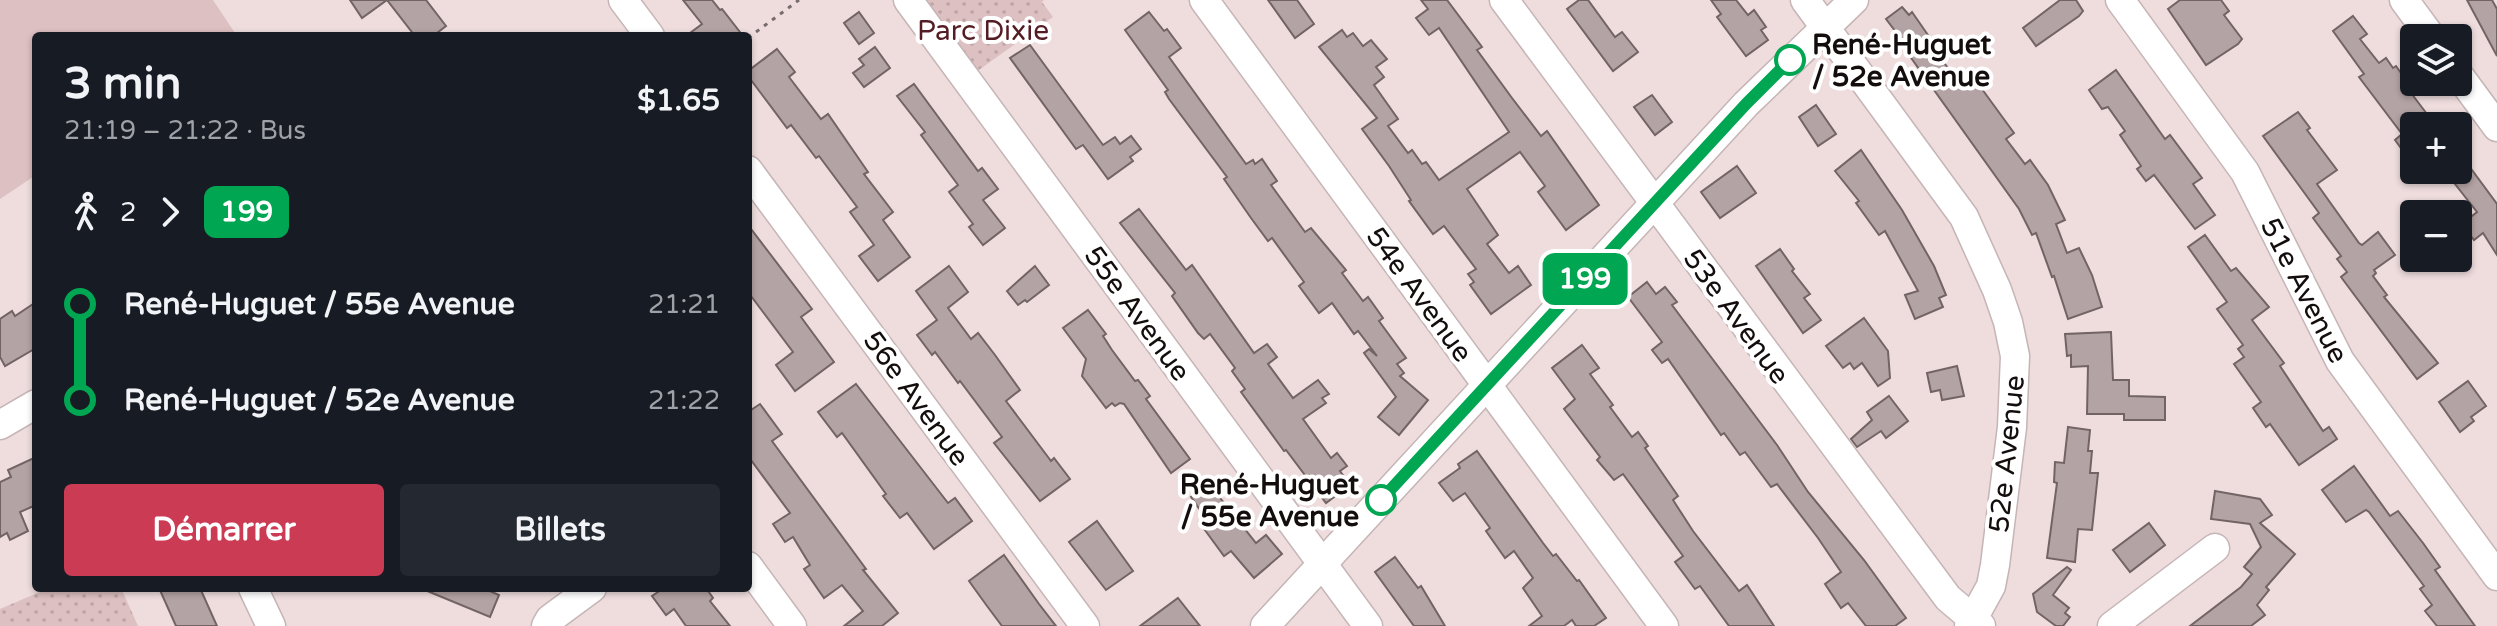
<!DOCTYPE html>
<html lang="fr">
<head>
<meta charset="utf-8">
<style>
	:root { --surface:#171b24; --page:#242831; --text:#f1f3f6; --muted:#9ea1a6; --accent:#cc3b54 }
	body { margin:0; font-family:"Varela Round",sans-serif; background:var(--page); color:var(--text); height:100vh; display:flex; flex-direction:column; font-size:30px; white-space:nowrap }
	* { box-sizing:border-box; margin:0 }
	p { font-size:26px; color:var(--muted) }
	.icon { flex:none; width:44px; height:44px; fill:none; stroke:currentColor; stroke-width:2; stroke-linecap:round; stroke-linejoin:round }
	.map { position:relative; flex:1; overflow:hidden }
	.panel { position:absolute; left:32px; top:32px; width:720px; height:560px; display:flex; flex-direction:column; background:var(--surface); border-radius:8px; box-shadow:0 2px 6px #0004 }
	.panel>* { flex:none }
	.badge { padding:0 16px; border-radius:12px; font-size:28px; line-height:52px }
	.tools { position:absolute; left:2400px; top:24px; display:grid; gap:16px }
	.tools a { display:grid; place-items:center; width:72px; height:72px; border-radius:8px; background:var(--surface); box-shadow:0 2px 6px #0004; font-size:40px }
	.map>.badge { position:absolute; translate:-50% -50%; box-shadow:0 0 0 4px #fff }
	.legs { display:flex; align-items:center; gap:12px; height:88px; padding:0 32px; font-size:26px }
	.legs p { margin-inline-start:auto }
	.overview { display:flex; align-items:center; justify-content:space-between; height:136px; padding:0 32px }
	h1 { font-size:44px; font-weight:700; line-height:60px }
	.action { display:flex; gap:16px; margin-top:auto; padding:16px 32px }
	.action a { flex:1; height:92px; border-radius:8px; background:var(--accent); color:#fff; font-size:32px; font-weight:700; line-height:92px; text-align:center }
	.action a+a { background:var(--page); color:var(--text) }
	ul { padding:0 32px; list-style:none }
	li { display:flex; align-items:center; gap:28px; height:96px; font-size:30px }
	li i { display:grid; place-items:center; width:12px; height:100%; margin:0 10px; background:currentColor }
	li i::after { content:''; width:20px; height:20px; margin:-10px; border:6px solid; border-radius:50%; background:var(--surface) }
	li p { margin-inline-start:auto }
	li:first-child i { background:linear-gradient(#0000 50%,currentColor 0) }
	li:last-child i { background:linear-gradient(currentColor 50%,#0000 0) }
	.map>svg:first-child { display:block }
	.grass { fill:url(#grass-dots) }
	.pitch { fill:#ddc0c1 }
	.building { fill:#b4a3a4; stroke:#736464; stroke-width:2 }
	.lines { fill:none; stroke-linecap:round; stroke-linejoin:round }
	.minor-casing { stroke:#c6b5b6; stroke-width:31 }
	.path { stroke:#776b6c; stroke-width:3; stroke-dasharray:4 6; stroke-linecap:butt }
	.minor { stroke:#fff; stroke-width:28 }
	.line-1-casing { stroke:#fff; stroke-width:18 }
	.line-1 { stroke:#00a651; stroke-width:12 }
	.stop-1-dot { fill:#fff; stroke:#00a651; stroke-width:4 }
	.labels { text-anchor:middle; stroke-width:8; stroke-linejoin:round; paint-order:stroke }
	.park-label { font-size:28px; fill:#541c23; stroke:#fff }
	.stop-label { font-size:28px; font-weight:bold; fill:#130d0d; stroke:#fff; text-anchor:start }
	.street-label { font-size:28px; fill:#130d0d; stroke:#fff }
</style>
</head>
<body>
<div class="map">
<svg width="2497" height="626" viewBox="0 0 2497 626">
	<defs>
		<pattern id="grass-dots" width="8" height="8" patternUnits="userSpaceOnUse" patternTransform="scale(2)"><rect width="8" height="8" fill="#ddc0c1"/><path d="M2 2h.1M6 6h.1" fill="none" stroke="#bda4a5" stroke-width="1.8" stroke-linecap="round"/></pattern>
	</defs>
	<rect width="100%" height="100%" fill="#efddde"/>
	<g class="grass">
		<path d="M925 0H1044L1042 2 1053 17 976 72Z"/>
		<path d="M49 588H121L138 626H0V609Z"/>
	</g>
	<path class="pitch" d="M0 0H213L237 36H36V175L0 199Z"/>
	<g class="building">
		<path d="M350 0H387L362 18Z"/>
		<path d="M387 0H426L446 26 433 36H415Z"/>
		<path d="M683 0H712L720 10 722 9 743 36H686L702 24Z"/>
		<path d="M1268 0H1297L1314 24 1295 38Z"/>
		<path d="M1421 0H1447L1482 47 1477 50 1512 98 1541 136 1547 131 1599 205 1566 230 1538 192 1545 186 1520 152 1467 189 1498 235 1487 244 1509 273 1518 266 1531 285 1491 314 1470 285 1474 282 1468 274 1476 269 1444 226 1433 234 1409 201 1411 200 1389 166 1362 129 1377 118 1319 47 1342 30 1347 37 1353 33 1363 46 1371 40 1387 59 1376 67 1384 77 1374 85 1398 119 1388 126 1408 153 1412 150 1422 164 1426 162 1439 180 1509 132 1439 28 1429 35 1416 18 1428 9Z"/>
		<path d="M1579 0H1588L1615 37 1622 32 1638 52 1613 71 1567 9Z"/>
		<path d="M1711 0H1736L1748 15 1754 10 1766 27 1761 30 1768 40 1746 56 1717 17 1721 14Z"/>
		<path d="M2060 0H2076L2083 11 2079 16 2036 46 2023 28Z"/>
		<path d="M2180 0H2221L2229 11 2224 15 2242 39 2238 44 2206 65 2168 9Z"/>
		<path d="M2467 0H2492L2497 9V56Z"/>
		<path d="M1902 7 1909 15 1912 12 1928 35 1924 37 1959 82 1971 74 2014 133 2006 139 2025 164 2030 160 2048 185 2065 220 2056 224 2067 253 2079 248 2092 275 2102 307 2068 319 2054 276 2052 277 2036 233 2032 235 2019 209 1899 41 1902 40 1886 19Z"/>
		<path d="M859 12 874 33 859 44 844 23Z"/>
		<path d="M1149 12 1164 31 1167 29 1181 48 1169 57 1246 164 1253 160 1255 164 1262 159 1277 181 1271 185 1305 232 1311 228 1346 270 1342 273 1363 301 1368 297 1383 318 1379 321 1406 358 1397 364 1404 373 1400 376 1428 400 1399 435 1378 417 1396 397 1364 353 1369 349 1377 356 1358 331 1354 334 1332 303 1319 313 1299 286 1304 282 1272 238 1268 241 1251 218 1224 179 1227 177 1169 99 1165 92 1168 90 1125 30Z"/>
		<path d="M2353 16 2367 34 2360 39 2379 63 2386 58 2393 68 2396 66 2408 83 2405 85 2436 126H2414V166L2395 140 2402 134 2359 77 2364 74 2333 31Z"/>
		<path d="M1030 45 1103 145 1115 137 1120 144 1131 136 1141 149 1130 157 1133 161 1108 179 1083 145 1076 149 1010 58Z"/>
		<path d="M875 47 890 68 864 87 853 73 864 65 859 59Z"/>
		<path d="M777 49 795 72 789 77 821 119 828 114 868 172 864 174 893 212 883 220 910 257 878 281 859 256 874 245 850 212 857 207 819 156 816 158 791 125 787 128 748 76V71Z"/>
		<path d="M2116 70 2165 139 2170 135 2202 178 2193 184 2215 215 2195 229 2154 175 2146 181 2137 169 2141 166 2120 135 2125 131 2108 107 2102 109 2089 90Z"/>
		<path d="M914 84 978 171 982 168 998 189 983 200 1005 228 983 245 969 227 973 224 949 192 958 185 921 135 925 132 897 96Z"/>
		<path d="M1652 95 1672 122 1655 135 1634 107Z"/>
		<path d="M1816 105 1836 134 1818 146 1799 117Z"/>
		<path d="M2298 112 2310 128 2307 130 2337 170 2317 184 2359 243 2362 245 2378 232 2395 255 2374 270 2376 273 2373 276 2387 295 2384 297 2438 363 2417 379 2341 277 2347 272 2337 259 2341 256 2313 218 2319 213 2263 136Z"/>
		<path d="M1861 150 1902 210 1934 266 1946 295 1939 298 1943 307 1915 319 1905 295 1918 291 1885 231 1879 235 1856 203 1859 201 1835 171Z"/>
		<path d="M2458 151 2497 204V255L2483 233 2474 240 2462 224 2477 212 2444 170H2458Z"/>
		<path d="M1737 166 1756 193 1720 218 1701 192Z"/>
		<path d="M1139 209 1186 270 1192 265 1254 353 1267 344 1277 357 1268 364 1293 398 1318 380 1329 394 1322 398 1326 403 1303 419 1331 458 1337 453 1347 466 1340 471 1350 485 1326 503 1286 450 1284 451 1241 392 1245 389 1232 371 1235 368 1210 334 1204 339 1198 333 1172 296 1175 293 1120 223Z"/>
		<path d="M748 225 812 309 801 317 834 362 795 391 776 365 793 352 748 292Z"/>
		<path d="M2205 235 2231 271 2236 268 2269 307 2252 320 2284 363 2280 366 2323 431 2329 427 2337 439 2299 465 2270 424 2266 427 2253 408 2261 402 2234 364 2244 357 2238 349 2243 345 2217 309 2227 302 2188 247Z"/>
		<path d="M1780 249 1794 269 1792 271 1810 294 1804 298 1821 320 1803 333 1756 266Z"/>
		<path d="M949 266 968 292 948 308 971 339 978 333 995 355 1020 390 1006 401 1051 461 1054 458 1070 479 1040 501 994 443 1002 437 960 381 958 383 935 352 932 355 917 335 937 320 916 291Z"/>
		<path d="M1035 266 1049 285 1027 302 1025 300 1018 305 1007 291Z"/>
		<path d="M1647 282 1656 294 1665 287 1677 302 1672 305 1777 445 1808 492 1864 560 1906 618 1895 626H1866L1848 603 1841 608 1825 584 1841 572 1818 538 1777 484 1771 487 1745 452 1740 455 1724 433 1721 435 1668 359 1662 363 1652 350 1662 342 1628 297Z"/>
		<path d="M36 302V348L5 366 0 357V319L12 311 15 316Z"/>
		<path d="M1088 310 1106 334 1103 336 1112 350 1135 381 1138 380 1150 396 1146 399 1190 459 1171 473 1124 404 1120 403 1115 406 1112 403 1106 408 1082 376 1086 359 1063 328Z"/>
		<path d="M1864 318 1888 351 1890 378 1878 386 1862 363 1854 369 1850 363 1843 368 1826 346Z"/>
		<path d="M2111 332 2113 380H2129V396L2165 397V420H2124V414H2087L2088 366 2071 367V355L2067 356 2065 334Z"/>
		<path d="M1582 345 1599 368 1590 374 1613 405 1610 407 1632 437 1638 432 1648 446 1645 448 1678 496 1673 500 1693 531 1739 591 1747 585 1774 626H1729L1700 586 1695 589 1675 562 1683 556 1623 474 1614 480 1597 460 1600 457 1564 409 1575 399 1552 368Z"/>
		<path d="M1957 366 1964 396 1942 400 1940 390 1931 392 1927 373Z"/>
		<path d="M2468 381 2486 406 2471 417 2474 421 2460 432 2439 402Z"/>
		<path d="M856 384 948 503 955 498 972 521 934 549 907 513 900 518 883 496 886 494 842 433 837 437 818 412Z"/>
		<path d="M1889 396 1908 421 1886 438 1881 431 1857 447 1851 439 1872 420 1867 412Z"/>
		<path d="M760 404 782 434 772 441 866 569 863 570 898 613 882 626H844L863 611 842 585 824 598 804 569 810 565 793 537 785 542 773 524 790 513 748 456V412Z"/>
		<path d="M2068 427 2090 430 2088 451H2092L2090 473H2098L2092 530 2078 529 2075 562 2047 558 2057 483 2054 482 2055 462 2064 463Z"/>
		<path d="M1477 451 1543 543 1553 556 1556 554 1577 581 1579 580 1606 618 1594 626H1576L1572 620 1564 626H1529L1542 616 1523 588 1533 578 1514 551 1505 558 1486 531 1490 528 1465 493 1453 501 1439 483 1460 468 1458 464Z"/>
		<path d="M36 457V505L20 512 28 531 10 540 7 533 0 537V482L11 477 8 470Z"/>
		<path d="M2354 466 2390 516 2398 511 2423 543 2440 567 2435 570 2475 626H2437L2425 611 2432 605 2420 589 2424 586 2369 512 2366 510 2346 522 2322 490Z"/>
		<path d="M1209 484 1256 543 1266 535 1282 554 1254 578 1231 551 1224 556 1199 522 1205 517 1191 497Z"/>
		<path d="M2215 491 2260 499 2272 515 2260 523 2295 554 2266 587 2269 590 2257 605 2265 615 2251 626H2190L2241 587 2252 574 2244 567 2261 547 2250 524 2211 519Z"/>
		<path d="M1097 521 1133 571 1106 590 1069 542Z"/>
		<path d="M2149 523 2165 545 2130 572 2113 550Z"/>
		<path d="M1004 555 1039 604 1056 626H1002L987 606 969 581Z"/>
		<path d="M1395 557 1418 588 1421 586 1445 626H1414L1375 572Z"/>
		<path d="M2067 567 2071 570 2053 595 2069 608 2065 613 2070 617 2063 626H2056L2037 612 2033 594Z"/>
		<path d="M159 588H200L217 626H176Z"/>
		<path d="M420 588H483L499 595 490 617Z"/>
		<path d="M664 588H706L713 598 710 601 730 626H686L674 609 666 615 652 596Z"/>
		<path d="M1178 598 1200 626H1140Z"/>
	</g>
	<g class="lines">
		<defs>
			<g id="minor">
				<path d="M623 0 650 36"/>
				<path d="M908 0 1368 626"/>
				<path d="M1204 0 1664 626"/>
				<path d="M1504 0 1948 598 1981 626"/>
				<path d="M1805 0 1964 217 1997 290 2008 322 2015 356 2012 427 1995 565 1991 586 1969 626"/>
				<path d="M2120 0 2245 172 2340 361 2497 576"/>
				<path d="M2404 0 2432 38"/>
				<path d="M2458 74 2497 127"/>
				<path d="M748 170 1085 626"/>
				<path d="M0 425 36 404"/>
				<path d="M748 566 792 626"/>
				<path d="M253 588 271 626"/>
				<path d="M546 626 550 619 592 588"/>
				<path d="M1265 626 1746 104 1854 0"/>
				<path d="M2112 626 2215 548"/>
			</g>
		</defs>
		<use href="#minor" class="minor-casing"/>
		<path class="path" d="M748 38 799 0"/>
		<use href="#minor" class="minor"/>
	</g>
	<g class="lines">
		<defs>
			<path id="line-1" d="M1381 500 1746 104 1790 60"/>
		</defs>
		<use href="#line-1" class="line-1-casing"/>
		<use href="#line-1" class="line-1"/>
	</g>
	<g class="stop-1-dot">
		<circle cx="1790" cy="60" r="14"/>
		<circle cx="1381" cy="500" r="14"/>
	</g>
	<g class="labels">
		<g class="park-label">
			<text x="983" y="40">Parc Dixie</text>
		</g>
		<g class="stop-label">
			<text x="1812" y="54">René-Huguet<tspan x="1812" dy="32">/ 52e Avenue</tspan></text>
			<text x="1359" y="494" text-anchor="end">René-Huguet<tspan x="1359" dy="32">/ 55e Avenue</tspan></text>
		</g>
		<g class="street-label">
			<text transform="translate(2305 290) rotate(63)" y="10">51e Avenue</text>
			<text transform="translate(1420 294) rotate(54)" y="10">54e Avenue</text>
			<text transform="translate(1138 313) rotate(54)" y="10">55e Avenue</text>
			<text transform="translate(1737 316) rotate(54)" y="10">53e Avenue</text>
			<text transform="translate(917 398) rotate(54)" y="10">56e Avenue</text>
			<text transform="translate(2006 454) rotate(-84)" y="10">52e Avenue</text>
		</g>
	</g>
</svg>
<div class="tools">
<a><svg class="icon" aria-label="layers" viewBox="0 0 24 24"><path d="M12 4l9 5-9 5-9-5zM3 14l9 5 9-5"/></svg></a>
<a>+</a>
<a>−</a>
</div>
<b class="badge" style="left:1585px;top:279px;background:#00a651;color:#fff">199</b>
<section class="panel">
<div class="overview"><div><h1>3 min</h1><p>21:19 – 21:22 · Bus</p></div><b>$1.65</b></div>
<div class="legs"><svg class="icon" aria-label="walk" viewBox="0 0 24 24"><circle cx="13" cy="4" r="2"/><path d="M13 8l-2 6 4 7M11 14l-3 7M7 12l3-4h3l4 4"/></svg>2<svg class="icon" aria-label="forward" viewBox="0 0 24 24"><path d="M9 5l7 7-7 7"/></svg><b class="badge" style="background:#00a651;color:#fff">199</b></div>
<ul>
<li><i style="color:#00a651"></i><b>René-Huguet / 55e Avenue</b><p>21:21</p></li>
<li><i style="color:#00a651"></i><b>René-Huguet / 52e Avenue</b><p>21:22</p></li>
</ul>
<div class="action"><a>Démarrer</a><a>Billets</a></div>
</section>
</div>
</body>
</html>
